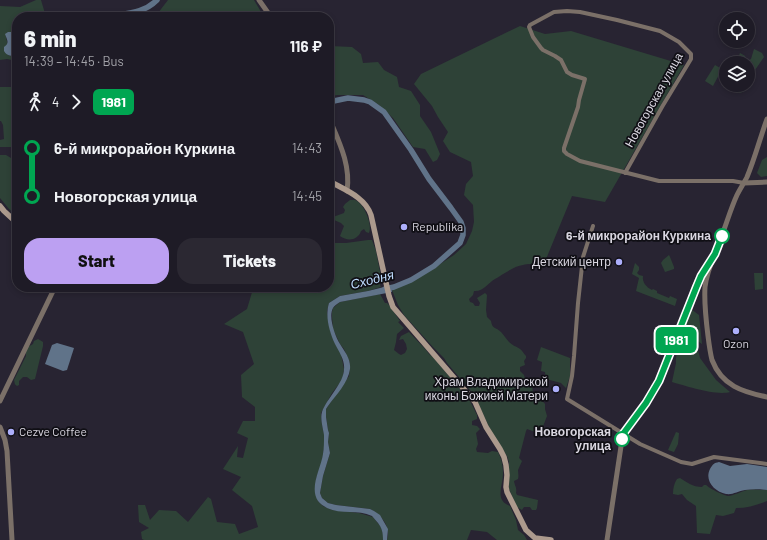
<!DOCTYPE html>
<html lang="en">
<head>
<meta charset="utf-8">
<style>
	:root { --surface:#1e1b26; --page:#2b2832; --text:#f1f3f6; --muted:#a1a1a7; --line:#3c3943; --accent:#bca0f2 }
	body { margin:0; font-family:Barlow,sans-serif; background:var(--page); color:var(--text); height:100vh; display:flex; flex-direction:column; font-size:15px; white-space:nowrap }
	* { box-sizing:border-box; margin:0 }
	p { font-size:13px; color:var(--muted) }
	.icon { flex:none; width:22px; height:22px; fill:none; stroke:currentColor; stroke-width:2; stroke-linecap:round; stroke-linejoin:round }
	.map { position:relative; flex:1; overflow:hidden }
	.details { position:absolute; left:12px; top:12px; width:322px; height:280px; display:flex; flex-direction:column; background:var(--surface); border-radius:16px; box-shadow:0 2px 6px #0003,0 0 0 1px var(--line) }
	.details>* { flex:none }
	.badge { padding:0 8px; border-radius:6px; font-size:14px; line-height:26px }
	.fabs { position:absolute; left:719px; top:12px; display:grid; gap:8px }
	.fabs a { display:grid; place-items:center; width:36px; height:36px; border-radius:50%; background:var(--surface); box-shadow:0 2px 6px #0003,0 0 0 1px var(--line); font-size:20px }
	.map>.badge { position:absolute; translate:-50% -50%; box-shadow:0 0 0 2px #fff }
	.legs { display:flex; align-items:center; gap:6px; height:44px; padding:0 12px; font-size:13px }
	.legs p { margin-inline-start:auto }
	.headline { display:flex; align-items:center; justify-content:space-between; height:68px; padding:0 12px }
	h1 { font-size:22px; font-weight:800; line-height:30px }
	.primary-button { display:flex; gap:8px; margin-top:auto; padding:8px 12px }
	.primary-button a { flex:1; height:46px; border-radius:16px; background:var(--accent); color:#111; font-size:16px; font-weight:800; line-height:46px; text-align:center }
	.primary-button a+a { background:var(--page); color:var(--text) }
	ul { padding:0 12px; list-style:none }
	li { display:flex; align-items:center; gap:14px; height:48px; font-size:15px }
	li i { display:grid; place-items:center; width:6px; height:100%; margin:0 5px; background:currentColor }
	li i::after { content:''; width:10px; height:10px; margin:-5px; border:3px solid; border-radius:50%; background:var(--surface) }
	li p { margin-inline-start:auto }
	li:first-child i { background:linear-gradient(#0000 50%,currentColor 0) }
	li:last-child i { background:linear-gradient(currentColor 50%,#0000 0) }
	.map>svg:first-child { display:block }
	.green { fill:#2e4237 }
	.water { fill:#607389 }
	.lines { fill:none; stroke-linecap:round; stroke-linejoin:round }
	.river { stroke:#607389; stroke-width:5.5 }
	.minor { stroke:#7b7068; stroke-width:4 }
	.tertiary { stroke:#7b7068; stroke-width:5 }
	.secondary { stroke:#ac9a8d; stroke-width:5.5 }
	.line-1-casing { stroke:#fff; stroke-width:9 }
	.line-1 { stroke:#00a651; stroke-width:6 }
	.poi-dot { fill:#adaffb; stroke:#100f15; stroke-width:1.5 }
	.stop-1-dot { fill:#fff; stroke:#00a651; stroke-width:2 }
	.labels { text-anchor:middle; stroke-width:3.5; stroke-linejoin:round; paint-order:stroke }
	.street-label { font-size:12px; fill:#d9d6e0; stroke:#100f15 }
	.poi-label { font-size:12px; fill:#d9d6e0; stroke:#100f15; text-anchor:start }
	.stop-label { font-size:12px; font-weight:bold; fill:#d9d6e0; stroke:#100f15; text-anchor:end }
	.water-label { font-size:13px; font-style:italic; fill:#bddafc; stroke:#100f15 }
</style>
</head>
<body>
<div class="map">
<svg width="767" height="540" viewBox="0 0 767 540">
	<rect width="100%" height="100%" fill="#282432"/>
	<g class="green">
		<path d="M36 0H41L46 17H17V30L12 32H8L6 38C8 42 8 51 9 56H17V61L7 59 0 60V6L20 7Z"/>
		<path d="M168 0H254L264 17H155Z"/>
		<path d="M520 26 545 34 571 31 684 65 605 202 572 196 544 264C537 265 529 263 523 265 514 266 502 275 495 279 488 283 483 292 474 291L473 295 469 299 470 302 473 303 475 306H479L480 303 477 298 485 293 487 295 486 310 487 317 491 321C492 329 496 327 501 332 504 335 506 339 509 342 513 346 516 346 520 349 522 350 524 354 526 356V358L524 361 525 365 520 367V371L524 375 526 382 532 386 534 399C537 401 543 400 545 404V409L547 416 542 429 535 432 527 429 526 431 519 458 522 461 518 470C518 473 519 476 518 479L514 481C515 487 517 487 516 493L517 495 538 500 537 508 536 510H532L530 507H524L522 510 517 507 509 489V462L507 456 492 434 475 396 447 363 444 358 432 346 404 315 398 305 392 290 431 270 454 255 466 244 472 231 474 222 473 205 464 195 466 184 473 176 471 162 450 152 443 141 448 132 438 117 432 106 414 84 421 74Z"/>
		<path d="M330 46 352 47 361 54 363 63 378 62 384 70 397 77 399 87 411 91 420 105V116L431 132 440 154 437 160 433 162 425 149 413 147 393 118 379 105 363 95H338L329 96Z"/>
		<path d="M754 49 762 53 764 57 755 70 753 79 748 88 745 91 740 93C735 90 731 91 726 88L725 83 721 79 723 75 726 73V85H748V63H736L740 53 745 56 747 61 751 59Z"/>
		<path d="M715 65 722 69 713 86 705 81Z"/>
		<path d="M0 87H14L17 89V145L14 147H0V140L4 139 3 125 1 121H0Z"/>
		<path d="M0 155H6L11 158 17 167V216L9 209 0 198Z"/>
		<path d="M767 157V176L761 177 757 173 762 160Z"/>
		<path d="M350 200C353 200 354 199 357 201 364 205 373 225 369 233L366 232 364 229 361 231C358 240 348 242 340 236L344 226 341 223 334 220 333 217 344 213 345 210 343 207 345 204Z"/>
		<path d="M368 240H372L376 251 381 277C380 281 378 282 381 287L368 291 340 296 329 303 327 311 329 325 331 333 341 354 344 369 343 377 339 384 332 393 321 413 322 425 324 434V448L322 462 316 479V495L318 501 323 506 332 510 359 513 373 517 381 527 383 534V540H144L142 539 141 532 149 528 139 522 138 505H145L150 520 159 510 176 511 188 522 208 497 211 499 217 522 235 524 239 534 258 527 252 506 232 490 241 477 223 469 238 446 237 457 243 458 248 438 237 433 243 421H255V407L242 397 241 375 254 364 243 332 224 324 247 309 253 289 251 287H329V243H346Z"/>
		<path d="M669 255 670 257 674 267V269L665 272 661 263 663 260Z"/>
		<path d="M635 263 639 267V270L637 273 639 275 643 276C642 282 646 287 652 290L653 289 657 291V293L669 298 670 296 677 299 675 306 636 291 639 278 632 274Z"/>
		<path d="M754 273H763V289L755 290Z"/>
		<path d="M380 294 385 303H387L389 305 400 321 398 322 404 328 397 334 396 342 394 350 399 354 401 355 405 353 407 349 406 344 403 339 399 340 401 336 409 332 426 350 429 354 433 357 470 401 477 415V419L472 421V425L477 426 480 429 476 433 478 444 476 449 477 452 488 453 492 451 498 452C502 460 503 466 503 474 503 486 494 500 510 506L516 520 518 530 524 535 527 540H497L487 532 471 530 467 540H387C391 527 382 515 370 509L336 505 328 503 322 498 320 493 323 476 330 453 328 442 329 433 328 430 326 417V409L328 406 349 376 350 363 344 349 340 344 333 329 332 317V312L333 308 340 302Z"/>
		<path d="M691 309 699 315 702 344 692 337 681 334Z"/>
		<path d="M687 338 696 342 700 358 716 380 730 392C716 396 686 386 672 382L676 363V358L678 345Z"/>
		<path d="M38 339 43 342V346L35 379 31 380 27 377H23L19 381V385L17 386C14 384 15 383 14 380L26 356V352L28 347 33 344 34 341Z"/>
		<path d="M541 347 570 358V376L566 388 561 383 546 379 545 372 541 371 542 362 537 360Z"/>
		<path d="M676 432 679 433 678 444 674 452 668 450Z"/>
		<path d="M680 478C686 482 693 487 702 487L704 485H706C709 488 724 496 729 496 731 496 744 491 747 490 754 489 761 490 767 490V501C757 505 747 508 736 508L734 513 723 516 716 515 710 534 697 533 696 506 687 500 682 494 678 495 673 494C673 488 674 484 677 479Z"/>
	</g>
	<g class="water">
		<path d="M15 30H17V56C11 56 7 56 4 51V47C10 43 7 40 5 34L8 32H12Z"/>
		<path d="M388 286H391L392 292 340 302C337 304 334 306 333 308 328 317 335 336 340 344 345 352 351 359 350 369 348 383 336 395 328 406L326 409V417L328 430 329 433 328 442 330 453 323 476 320 493 322 498 328 503 336 505 370 509 374 511 380 515 388 529 387 540H383C383 533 382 528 378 523 376 521 374 518 372 516 358 509 341 515 327 508 324 506 320 504 318 501 309 487 321 468 323 454 324 448 324 442 324 435 323 429 320 418 322 412 327 398 344 383 344 369 345 360 339 352 335 344 329 331 325 316 329 303L340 296 368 291Z"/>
		<path d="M57 343 74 348 67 370 63 371 45 364 52 345Z"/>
		<path d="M719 462 730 466 747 464 767 467V490C760 489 752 489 745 490 738 491 733 495 726 494 715 492 704 481 710 469 713 464 714 463 719 462Z"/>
	</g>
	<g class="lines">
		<g class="river">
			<path d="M110 17 111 16C129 13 144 13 157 0"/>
			<path d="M329 102 348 98 364 100 370 102 384 112 411 150 429 179 451 208 461 222 463 228V235L460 243 434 266 411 280 394 287 385 289"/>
		</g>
		<g class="minor">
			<path d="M625 173 662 107 691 59V54L679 42 660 31 617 20 580 12 567 11 554 12 530 25 529 27 533 37 541 48 543 50 555 56 561 60 567 72 572 75 585 79 579 100 578 107 564 148V151L567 154 580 161 659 181H733L744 183"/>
			<path d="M593 226 583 257 578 303 574 356 572 376 567 399 640 444 681 462 692 464 714 457 767 464"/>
		</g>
		<g class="tertiary">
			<path d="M259 0 271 17"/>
			<path d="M329 118C339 142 351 165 347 191"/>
			<path d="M767 119C760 138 755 158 747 177 744 183 740 189 737 195 731 208 727 222 722 235 716 252 707 269 705 287 704 303 706 320 708 336 709 344 710 352 712 360 722 386 743 392 767 397"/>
			<path d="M744 183 767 182"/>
			<path d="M0 401 55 287"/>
			<path d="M0 427 5 440 7 451 12 540"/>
			<path d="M607 540 623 433 646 403 659 381 696 287 710 261"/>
		</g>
		<g class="secondary">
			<path d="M329 181C345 190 365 197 371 215L389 296 393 307 475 402 486 427 500 449 504 457 506 465 507 475 506 487 507 492 526 530 535 538 551 540"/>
			<path d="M0 206 4 211 17 223"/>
		</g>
	</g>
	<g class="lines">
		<defs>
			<path id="line-1" d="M622 439 623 434 646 403 659 381 696 288 701 276 715 254 722 236"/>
		</defs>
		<use href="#line-1" class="line-1-casing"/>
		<use href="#line-1" class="line-1"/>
	</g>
	<g class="poi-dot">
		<circle cx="404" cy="227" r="4"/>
		<circle cx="619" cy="262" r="4"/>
		<circle cx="736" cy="331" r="4"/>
		<circle cx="556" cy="389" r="4"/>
		<circle cx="11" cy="432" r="4"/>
	</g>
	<g class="stop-1-dot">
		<circle cx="722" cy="236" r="7"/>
		<circle cx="622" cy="439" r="7"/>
	</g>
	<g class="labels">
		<g class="street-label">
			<text transform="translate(654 100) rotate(-61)" y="4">Новогорская улица</text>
		</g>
		<g class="poi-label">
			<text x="412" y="231">Republika</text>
			<text x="611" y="266" text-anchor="end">Детский центр</text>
			<text x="736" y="348" text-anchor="middle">Ozon</text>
			<text x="548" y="386" text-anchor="end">Храм Владимирской<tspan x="548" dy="14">иконы Божией Матери</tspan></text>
			<text x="19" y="436">Cezve Coffee</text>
		</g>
		<g class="stop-label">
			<text x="711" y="240">6-й микрорайон Куркина</text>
			<text x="611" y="436">Новогорская<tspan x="611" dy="14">улица</tspan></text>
		</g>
		<g class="water-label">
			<text transform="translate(372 279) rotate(-14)" y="5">Сходня</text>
		</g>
	</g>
</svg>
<div class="fabs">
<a><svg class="icon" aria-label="locate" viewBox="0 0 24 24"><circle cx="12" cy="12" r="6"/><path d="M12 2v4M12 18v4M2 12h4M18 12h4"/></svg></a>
<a><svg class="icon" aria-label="layers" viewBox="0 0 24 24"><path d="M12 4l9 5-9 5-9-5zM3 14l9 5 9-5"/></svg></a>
</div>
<b class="badge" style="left:676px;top:340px;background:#00a651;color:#fff">1981</b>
<section class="details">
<div class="headline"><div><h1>6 min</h1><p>14:39 – 14:45 · Bus</p></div><b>116 ₽</b></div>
<div class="legs"><svg class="icon" aria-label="walk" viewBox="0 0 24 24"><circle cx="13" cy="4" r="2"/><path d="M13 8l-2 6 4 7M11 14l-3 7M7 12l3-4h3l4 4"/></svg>4<svg class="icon" aria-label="forward" viewBox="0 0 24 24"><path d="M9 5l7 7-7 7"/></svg><b class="badge" style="background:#00a651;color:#fff">1981</b></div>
<ul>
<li><i style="color:#00a651"></i><b>6-й микрорайон Куркина</b><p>14:43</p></li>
<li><i style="color:#00a651"></i><b>Новогорская улица</b><p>14:45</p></li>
</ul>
<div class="primary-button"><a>Start</a><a>Tickets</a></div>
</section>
</div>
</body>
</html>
